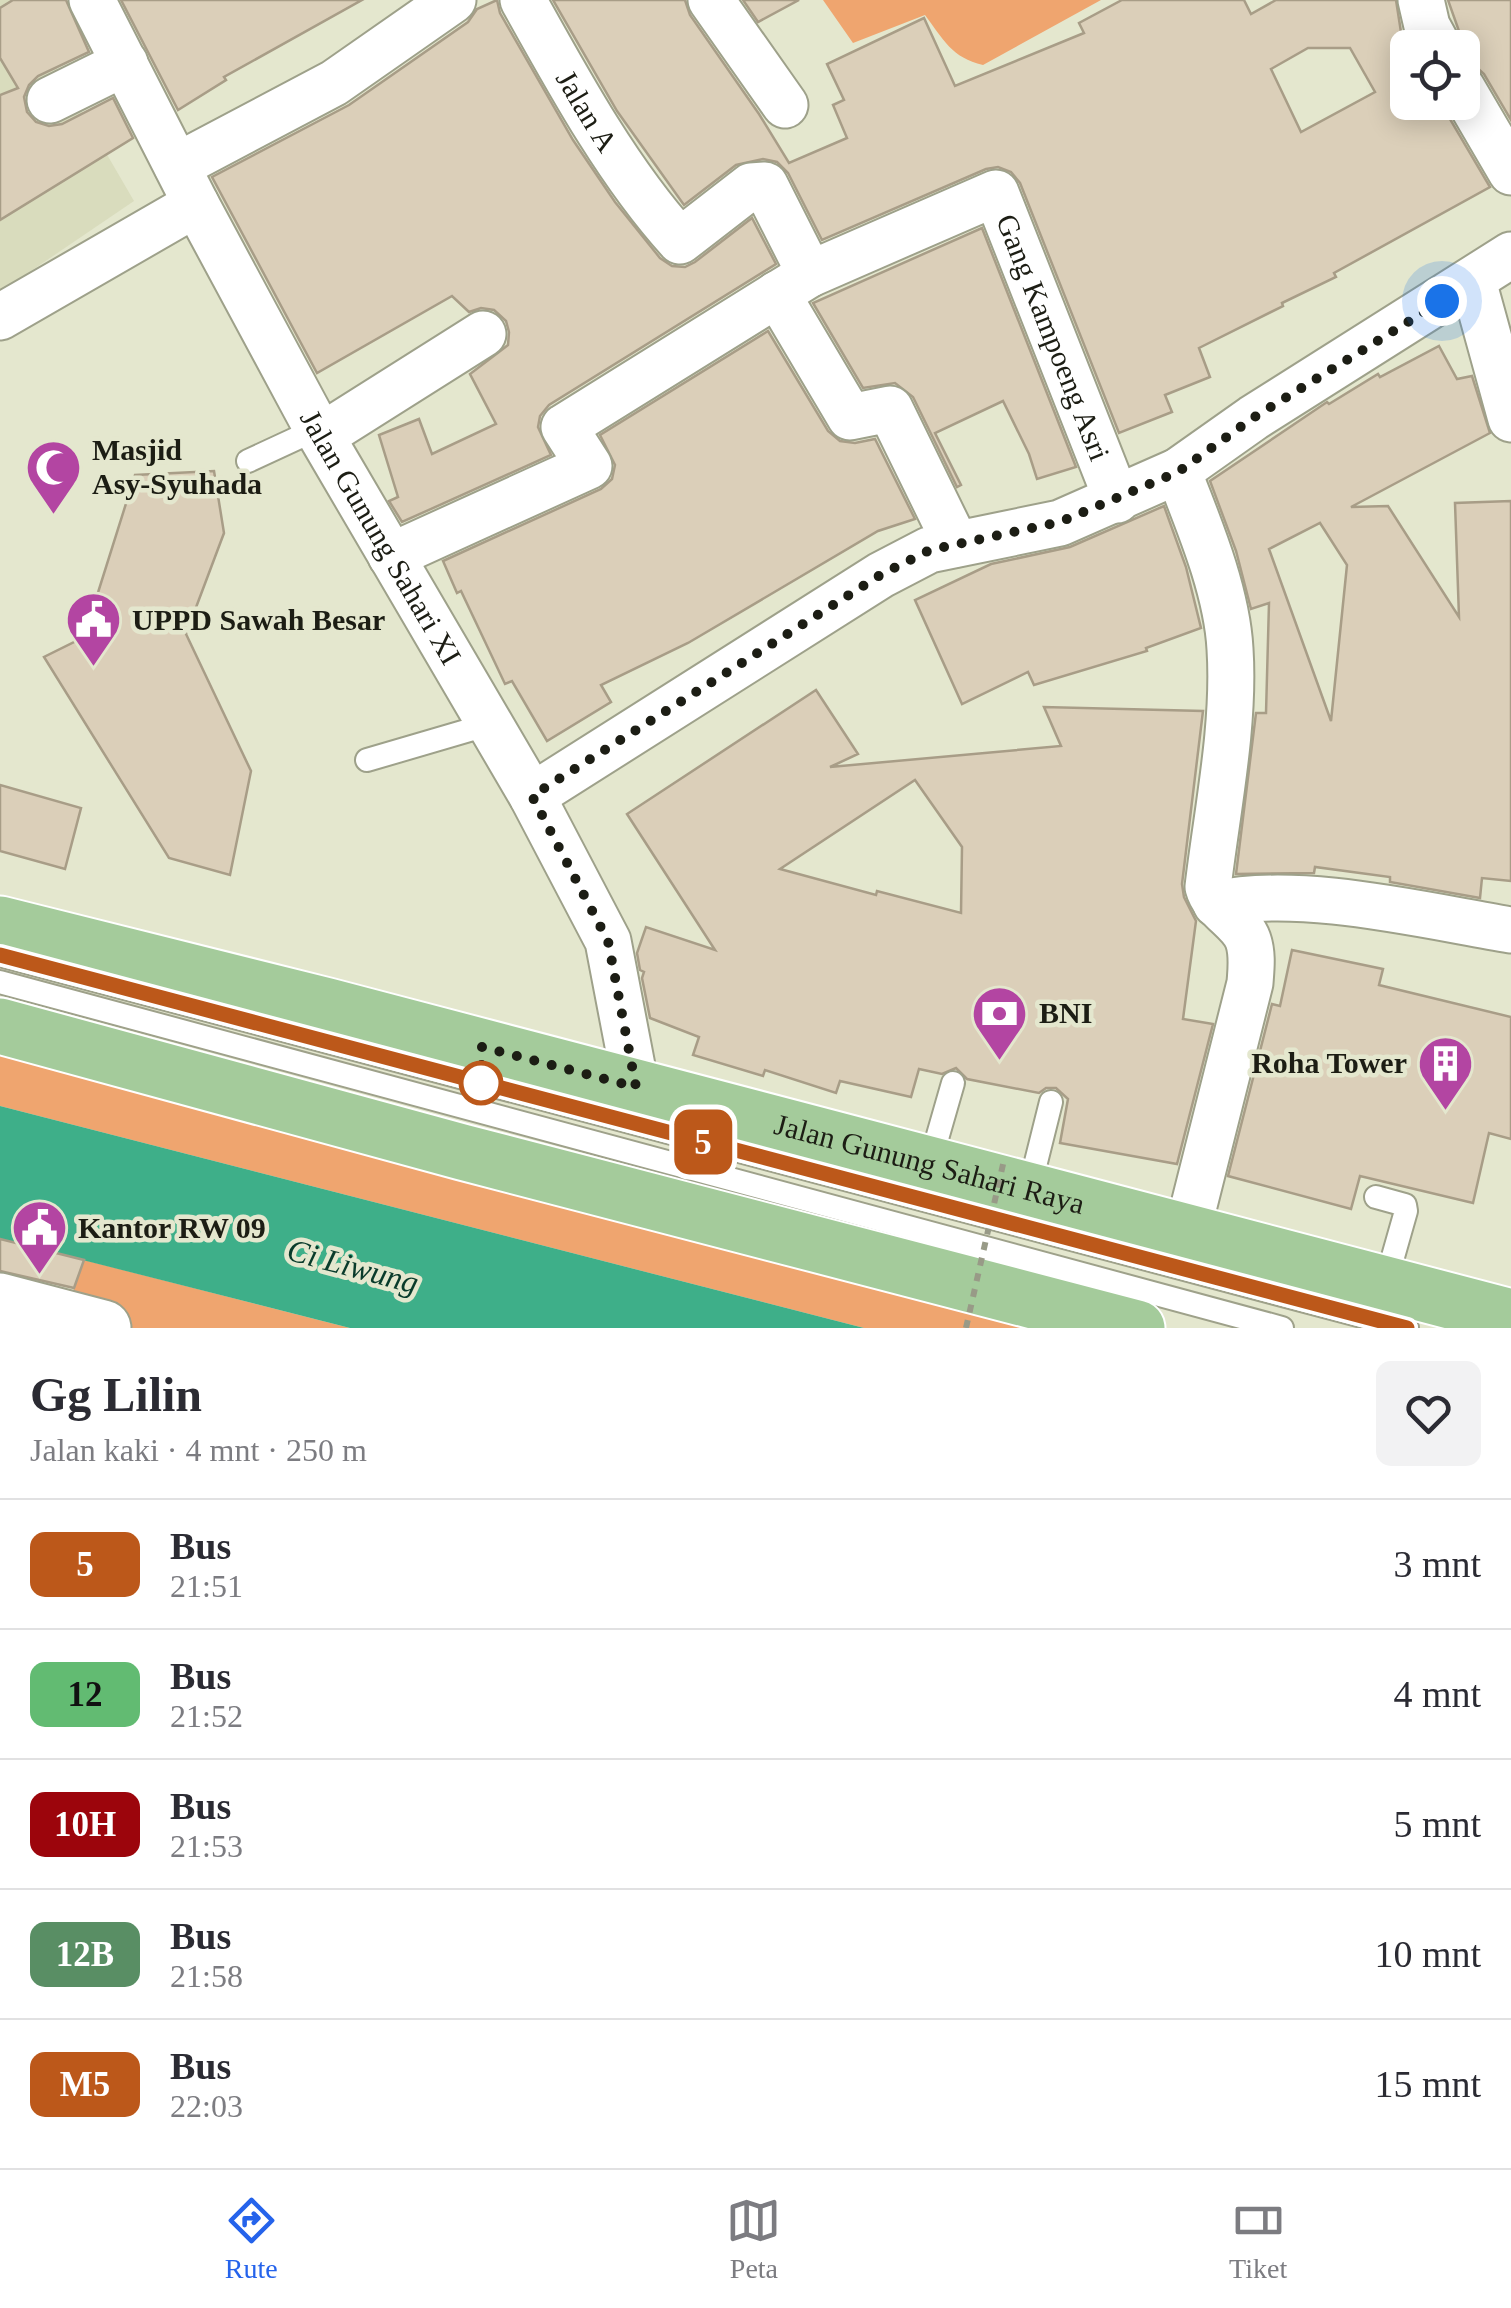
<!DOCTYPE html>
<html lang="id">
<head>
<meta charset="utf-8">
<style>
	:root { --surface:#fff; --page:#f2f2f3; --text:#2b2b33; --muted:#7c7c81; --line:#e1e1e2; --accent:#2563eb }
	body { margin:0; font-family:Georgia,serif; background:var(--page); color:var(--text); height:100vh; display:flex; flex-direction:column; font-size:38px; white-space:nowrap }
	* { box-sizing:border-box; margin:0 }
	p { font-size:32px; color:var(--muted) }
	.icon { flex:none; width:55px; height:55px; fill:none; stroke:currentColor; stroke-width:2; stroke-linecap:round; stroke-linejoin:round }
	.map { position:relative; height:1328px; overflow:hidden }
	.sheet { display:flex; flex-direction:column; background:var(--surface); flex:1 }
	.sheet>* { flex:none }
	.badge { padding:0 20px; border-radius:15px; font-size:35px; line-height:65px }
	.fabs { position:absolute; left:1390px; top:30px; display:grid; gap:20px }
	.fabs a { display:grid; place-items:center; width:90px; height:90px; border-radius:15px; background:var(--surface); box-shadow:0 5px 25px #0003; font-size:50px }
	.you { position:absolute; width:50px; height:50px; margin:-25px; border:8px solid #fff; border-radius:50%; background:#1a73e8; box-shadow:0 0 0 15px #1a73e833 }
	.map>.badge { position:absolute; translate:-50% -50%; box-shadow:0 0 0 5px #fff }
	.round { display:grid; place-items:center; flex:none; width:105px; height:105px; border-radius:15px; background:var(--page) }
	.head { display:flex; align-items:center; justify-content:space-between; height:170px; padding:0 30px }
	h1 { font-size:48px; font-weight:600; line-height:75px }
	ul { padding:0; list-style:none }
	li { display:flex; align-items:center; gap:30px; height:130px; padding:0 30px; border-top:2px solid var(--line) }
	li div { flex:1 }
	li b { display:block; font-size:38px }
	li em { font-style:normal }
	li .badge { min-width:110px; font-weight:700; text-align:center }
	.tab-bar { display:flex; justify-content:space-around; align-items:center; height:140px; border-top:2px solid var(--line); background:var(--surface); font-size:28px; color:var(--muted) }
	.tab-bar a { display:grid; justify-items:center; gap:5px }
	.tab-bar .on { color:var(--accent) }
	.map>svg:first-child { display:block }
	.built { fill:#d9dcbd }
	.green { fill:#efa56f }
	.water { fill:#3eaf89 }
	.building { fill:#dbcfb9; stroke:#a89d87; stroke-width:2.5; fill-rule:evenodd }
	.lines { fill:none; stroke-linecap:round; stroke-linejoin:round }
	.service-casing { stroke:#9ea18a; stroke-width:26 }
	.minor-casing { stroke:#9ea18a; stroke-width:49 }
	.tertiary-casing { stroke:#9ea18a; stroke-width:59 }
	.primary-casing { stroke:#fff; stroke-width:59 }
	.service { stroke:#fff; stroke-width:22 }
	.minor { stroke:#fff; stroke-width:45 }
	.tertiary { stroke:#fff; stroke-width:55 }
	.primary { stroke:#a4cb9b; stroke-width:55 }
	.path-bridge { stroke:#989a87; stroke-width:6; stroke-dasharray:8 8; stroke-linecap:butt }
	.line-casing { stroke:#fff; stroke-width:22 }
	.line { stroke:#bc581a; stroke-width:15 }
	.walk { stroke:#1c1d14; stroke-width:10; stroke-dasharray:0 18 }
	.stop-dot { fill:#fff; stroke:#bc581a; stroke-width:5 }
	.labels { text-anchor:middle; stroke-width:9; stroke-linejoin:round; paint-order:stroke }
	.street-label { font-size:30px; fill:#1c1d14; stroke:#e4e7ce }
	.poi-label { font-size:30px; font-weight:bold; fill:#1c1d14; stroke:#e4e7ce; text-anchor:start }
	.water-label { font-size:32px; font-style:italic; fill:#093b2b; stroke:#e4e7ce }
</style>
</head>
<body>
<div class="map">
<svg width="1511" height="1328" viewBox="0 0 1511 1328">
	<rect width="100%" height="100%" fill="#e4e7ce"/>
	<path class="built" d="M0 0H17L134 201 0 292Z"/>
	<g class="green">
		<path d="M823 0H1101L983 65C952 58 943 39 925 15L853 43Z"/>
		<path d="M0 1026 1137 1328H864L0 1106Z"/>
		<path d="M84 1260 350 1328H133L66 1311Z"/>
	</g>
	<path class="water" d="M0 1106 864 1328H350L0 1239Z"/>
	<g class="building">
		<path d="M13 0H66L89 52 38 76 29 85 24 97 27 112 36 122 49 126 62 124 113 98 133 138 0 220V95L18 88 0 58V8Z"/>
		<path d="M121 0H362L224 77 226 80 178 110Z"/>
		<path d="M497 0 500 13 573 140 615 202 660 258 672 266 685 267 695 262 752 218 776 264 549 405 540 416 538 427 551 455 402 522 389 501 398 497 379 435 419 419 432 454 496 424 470 374 508 345 509 332 506 321 494 310 481 308 469 312 452 296 317 373 212 177 349 105 468 22 477 9Z"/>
		<path d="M553 0H685L690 15 759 114 789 163 847 138 833 105 844 100 827 64 924 18 955 86 1084 33 1079 23 1122 0H1244L1251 14 1276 0H1396L1401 32 1409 48 1408 102H1440L1490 187 1334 273 1336 277 1282 303 1283 306 1199 348 1210 377 1165 395 1172 412 1119 433 1020 183 1011 172 998 167 986 169 822 240 788 173 777 162 763 159 736 165 684 205 617 111ZM1308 48H1350L1375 92 1301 132 1271 69Z"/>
		<path d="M743 0H799L758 22Z"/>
		<path d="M1448 0H1511V120L1484 74 1474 65 1462 62 1465 48Z"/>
		<path d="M982 228 1076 467 1037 479 1029 454 1003 401 935 433 961 485 957 487 913 397 895 383 863 388 813 303Z"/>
		<path d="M768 331 828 431 840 441 855 443 875 439 915 519 878 531 688 643 601 685 611 702 547 741 512 681 505 684 461 591 457 593 443 561 601 489 612 479 615 465 600 435Z"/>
		<path d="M1439 346 1457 379 1472 376 1490 433 1351 507 1388 506 1459 617 1455 503 1511 501V881L1482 878 1480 898 1390 882V877L1315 867 1314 873 1236 874 1256 713H1266L1269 603 1251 609 1236 551 1210 481 1327 402 1329 404 1378 374 1380 377ZM1320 523 1347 565 1331 721 1269 549Z"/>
		<path d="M214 471 224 533 186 634 251 771 230 875 169 858 44 657 84 637 135 475Z"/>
		<path d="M1164 506 1186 567 1201 628 1146 648 1147 651 1034 685 1028 672 962 704 915 600 991 564 1070 547Z"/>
		<path d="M816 690 858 754 830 767 1061 746 1044 707 1203 711 1182 884 1184 897 1196 921 1183 1019 1213 1024 1177 1164 1060 1143 1068 1099 1056 1088H1046L1039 1093 967 1079 956 1068 942 1074 919 1069 911 1097 840 1081 836 1093 765 1070 763 1076 693 1055 699 1037 650 1018 642 978 644 972 640 970 637 953 646 927 715 950 627 814ZM915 780 962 847 961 913 877 891 876 895 780 869Z"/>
		<path d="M0 785 81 808 65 869 0 851Z"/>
		<path d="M1292 950 1383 969 1379 985 1511 1017V1139L1489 1133 1473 1203 1360 1176 1351 1209 1228 1176 1272 1004 1280 1006Z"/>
		<path d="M0 1239 84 1260 74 1288 0 1271Z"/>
	</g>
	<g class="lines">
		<defs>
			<g id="service">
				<path d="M248 461 317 429"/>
				<path d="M367 760 490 724"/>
				<path d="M0 955 1407 1328"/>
				<path d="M0 982 1282 1328"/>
				<path d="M930 1163 953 1083"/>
				<path d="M1029 1190 1051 1102"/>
				<path d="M1376 1197 1405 1205 1406 1211 1385 1285"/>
			</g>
			<g id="minor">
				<path id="s1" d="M92 0 196 204 317 429 532 796 608 941 636 1087"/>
				<path id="s2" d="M523 0C568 81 618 173 680 241L751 186 765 185 810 274 996 193 1117 500"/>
				<path d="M711 0 785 105"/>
				<path d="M1421 0 1427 26 1439 48"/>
				<path d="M1462 88 1511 172"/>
				<path d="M50 100 125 63"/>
				<path d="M177 166 334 83 453 0"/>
				<path d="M1473 281 1511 419"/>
				<path d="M777 294 850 417 890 409 956 544"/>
				<path d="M0 317 196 204"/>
				<path d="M323 435 483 334"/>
				<path d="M1178 471C1199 525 1227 591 1230 649 1235 726 1217 811 1208 887 1214 910 1241 920 1248 940 1253 954 1251 969 1250 983L1187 1233"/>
				<path d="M391 556 589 466 564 427 810 274"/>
				<path d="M532 796 881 575 929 550 1060 523 1178 471 1253 418 1511 255"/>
				<path d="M1216 904C1299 885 1426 916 1511 930"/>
			</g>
			<path id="tertiary" d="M0 1301 103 1328"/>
			<g id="primary">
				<path id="s3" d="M0 924 328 1006 1511 1317"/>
				<path d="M0 1026 462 1152 1137 1328"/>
			</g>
		</defs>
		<use href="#service" class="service-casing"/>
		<use href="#minor" class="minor-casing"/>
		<use href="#tertiary" class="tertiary-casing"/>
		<use href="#primary" class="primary-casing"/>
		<use href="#service" class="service"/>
		<use href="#minor" class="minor"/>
		<use href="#tertiary" class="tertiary"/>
		<use href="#primary" class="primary"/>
		<path class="path-bridge" d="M966 1328 1004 1160"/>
	</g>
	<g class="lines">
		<defs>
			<path id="line" d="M0 955 1407 1328"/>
		</defs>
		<use href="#line" class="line-casing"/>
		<use href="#line" class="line"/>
		<path class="walk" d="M481 1083 482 1047 636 1087 608 941 532 796 882 574 930 550 1060 522 1178 472 1253 418 1442 301"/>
	</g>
	<defs>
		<symbol id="mosque-pin" viewBox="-11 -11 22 30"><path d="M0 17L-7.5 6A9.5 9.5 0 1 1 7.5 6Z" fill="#b345a2" stroke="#e4e7ce"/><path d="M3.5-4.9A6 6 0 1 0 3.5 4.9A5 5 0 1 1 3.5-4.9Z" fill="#fff"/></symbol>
		<symbol id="civic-pin" viewBox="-11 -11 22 30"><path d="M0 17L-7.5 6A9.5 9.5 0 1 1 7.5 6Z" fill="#b345a2" stroke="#e4e7ce"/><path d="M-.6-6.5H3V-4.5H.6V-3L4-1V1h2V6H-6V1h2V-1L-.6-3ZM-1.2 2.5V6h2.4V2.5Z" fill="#fff"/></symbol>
		<symbol id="bank-pin" viewBox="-11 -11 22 30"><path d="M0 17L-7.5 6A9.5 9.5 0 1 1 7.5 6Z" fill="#b345a2" stroke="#e4e7ce"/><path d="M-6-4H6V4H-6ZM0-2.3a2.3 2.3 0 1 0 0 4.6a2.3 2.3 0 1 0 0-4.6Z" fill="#fff"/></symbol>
		<symbol id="building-pin" viewBox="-11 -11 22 30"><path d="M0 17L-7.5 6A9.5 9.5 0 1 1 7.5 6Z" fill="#b345a2" stroke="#e4e7ce"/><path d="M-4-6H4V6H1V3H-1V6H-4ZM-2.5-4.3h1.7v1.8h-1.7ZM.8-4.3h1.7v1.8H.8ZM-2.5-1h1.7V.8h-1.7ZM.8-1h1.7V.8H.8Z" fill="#fff"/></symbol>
	</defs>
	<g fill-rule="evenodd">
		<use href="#mosque-pin" x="22" y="436" width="63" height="86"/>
		<use href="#civic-pin" x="62" y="588" width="63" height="86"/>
		<use href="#bank-pin" x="968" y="982" width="63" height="86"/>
		<use href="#building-pin" x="1414" y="1032" width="63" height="86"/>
		<use href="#civic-pin" x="8" y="1196" width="63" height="86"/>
	</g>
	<circle class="stop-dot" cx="481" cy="1083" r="20"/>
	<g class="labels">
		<g class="street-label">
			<text dy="10" stroke="none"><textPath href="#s2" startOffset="128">Jalan A</textPath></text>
			<text dy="10" stroke="none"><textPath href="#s2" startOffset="850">Gang Kampoeng Asri</textPath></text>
			<text dy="10" stroke="none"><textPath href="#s1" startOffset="610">Jalan Gunung Sahari XI</textPath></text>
			<text dy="10" stroke="none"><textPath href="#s3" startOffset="960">Jalan Gunung Sahari Raya</textPath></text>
		</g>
		<g class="poi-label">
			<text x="92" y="460">Masjid<tspan x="92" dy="34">Asy-Syuhada</tspan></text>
			<text x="132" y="630">UPPD Sawah Besar</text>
			<text x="1039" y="1023">BNI</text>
			<text x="1407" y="1073" text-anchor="end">Roha Tower</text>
			<text x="78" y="1238">Kantor RW 09</text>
		</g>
		<g class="water-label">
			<text transform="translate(353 1266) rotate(15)" y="11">Ci Liwung</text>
		</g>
	</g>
</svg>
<div class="fabs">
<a><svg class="icon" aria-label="locate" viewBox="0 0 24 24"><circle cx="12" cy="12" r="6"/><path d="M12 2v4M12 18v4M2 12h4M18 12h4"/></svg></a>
</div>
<div class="you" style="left:1442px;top:301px"></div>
<b class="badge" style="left:703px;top:1142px;background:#bc581a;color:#fff">5</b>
</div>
<section class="sheet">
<div class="head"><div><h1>Gg Lilin</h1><p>Jalan kaki · 4 mnt · 250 m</p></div><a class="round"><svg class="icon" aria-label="heart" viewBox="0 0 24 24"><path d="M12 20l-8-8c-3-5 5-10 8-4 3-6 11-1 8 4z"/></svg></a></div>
<ul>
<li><span class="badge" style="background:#bc581a;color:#fff">5</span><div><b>Bus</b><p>21:51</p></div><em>3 mnt</em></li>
<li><span class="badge" style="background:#62bb72;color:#111">12</span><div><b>Bus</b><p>21:52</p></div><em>4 mnt</em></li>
<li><span class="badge" style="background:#9c050c;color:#fff">10H</span><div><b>Bus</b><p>21:53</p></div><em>5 mnt</em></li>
<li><span class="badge" style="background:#598e64;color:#fff">12B</span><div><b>Bus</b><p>21:58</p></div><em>10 mnt</em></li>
<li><span class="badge" style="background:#bc581a;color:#fff">M5</span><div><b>Bus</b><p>22:03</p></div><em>15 mnt</em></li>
</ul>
</section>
<nav class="tab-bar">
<a class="on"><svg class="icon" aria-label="directions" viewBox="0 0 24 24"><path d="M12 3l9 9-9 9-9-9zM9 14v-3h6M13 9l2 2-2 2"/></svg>Rute</a>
<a><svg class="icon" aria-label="map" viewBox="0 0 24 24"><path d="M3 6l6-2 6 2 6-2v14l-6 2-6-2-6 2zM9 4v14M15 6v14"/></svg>Peta</a>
<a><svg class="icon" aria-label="tickets" viewBox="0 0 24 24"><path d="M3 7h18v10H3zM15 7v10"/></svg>Tiket</a>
</nav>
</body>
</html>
